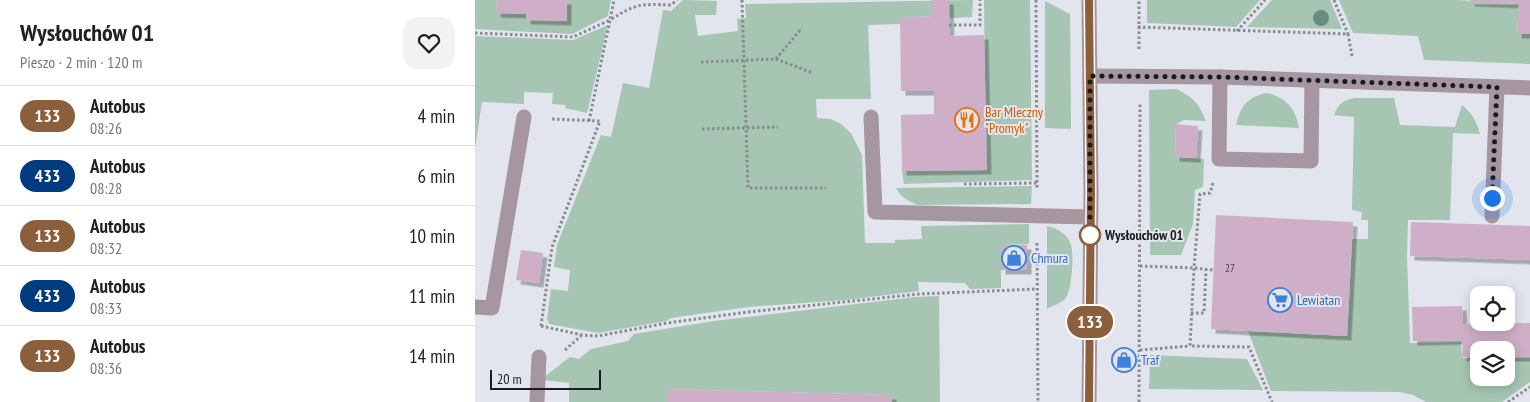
<!DOCTYPE html>
<html lang="pl">
<head>
<meta charset="utf-8">
<style>
	:root { --surface:#fff; --page:#f2f2f2; --text:#202124; --muted:#757577; --line:#e0e0e0 }
	body { margin:0; font-family:"PT Sans Narrow",sans-serif; background:var(--page); color:var(--text); height:100vh; display:flex; flex-direction:column; font-size:19px; white-space:nowrap }
	* { box-sizing:border-box; margin:0 }
	p { font-size:16px; color:var(--muted) }
	.icon { flex:none; width:28px; height:28px; fill:none; stroke:currentColor; stroke-width:2; stroke-linecap:round; stroke-linejoin:round }
	.map { position:relative; flex:1; overflow:hidden }
	.panel { display:flex; flex-direction:column; background:var(--surface); width:475px }
	.panel>* { flex:none }
	.badge { padding:0 10px; border-radius:16px; font-size:18px; line-height:32px }
	.fabs { position:absolute; left:995px; top:286px; display:grid; gap:10px }
	.fabs a { display:grid; place-items:center; width:45px; height:45px; border-radius:10px; background:var(--surface); box-shadow:0 2px 12px #0003; font-size:25px }
	.scale { position:absolute; left:15px; bottom:12px; width:111px; box-sizing:border-box; padding-left:5px; border:2px solid #1b1c1e; border-top:0; font-size:14px; line-height:18px; white-space:nowrap; color:#1b1c1e; -webkit-text-stroke:4px #e2e5ed; paint-order:stroke }
	.you { position:absolute; width:25px; height:25px; margin:-12px; border:4px solid #fff; border-radius:50%; background:#1a73e8; box-shadow:0 0 0 8px #1a73e833 }
	.map>.badge { position:absolute; translate:-50% -50%; box-shadow:0 0 0 2px #fff }
	.round { display:grid; place-items:center; flex:none; width:52px; height:52px; border-radius:15px; background:var(--page) }
	.head { display:flex; align-items:center; justify-content:space-between; height:85px; padding:0 20px }
	h1 { font-size:24px; font-weight:700; line-height:38px }
	ul { padding:0; list-style:none }
	li { display:flex; align-items:center; gap:15px; height:60px; padding:0 20px; border-top:1px solid var(--line) }
	li div { flex:1 }
	li b { display:block; font-size:19px }
	li em { font-style:normal }
	li .badge { min-width:55px; font-weight:700; text-align:center }
	main { display:flex; flex:1; min-height:0 }
	.map>svg:first-child { display:block }
	.green { fill:#a6c5b2 }
	.building { fill:#ceafc7; filter:url(#shadow) }
	.lines { fill:none; stroke-linecap:round; stroke-linejoin:round }
	.path { stroke:#888b90; stroke-width:3; stroke-dasharray:2.5 2.5; stroke-linecap:butt }
	.minor { stroke:#a596a0; stroke-width:15 }
	.tree { fill:#668d81 }
	.line-casing { stroke:#fff; stroke-width:11 }
	.line { stroke:#8b5e3c; stroke-width:8 }
	.walk { stroke:#1b1c1e; stroke-width:5; stroke-dasharray:0 9 }
	.stop-dot { fill:#fff; stroke:#8b5e3c; stroke-width:2.5 }
	.labels { text-anchor:middle; stroke-width:4; stroke-linejoin:round; paint-order:stroke }
	.number-label { font-size:11px; fill:#484148 }
	.food-label { font-size:14px; fill:#c56008; stroke:#e2e5ed; text-anchor:start }
	.stop-label { font-size:14px; font-weight:bold; fill:#1b1c1e; stroke:#e2e5ed; text-anchor:start }
	.shop-label { font-size:14px; fill:#366cbe; stroke:#e2e5ed; text-anchor:start }
</style>
</head>
<body>
<main>
<section class="panel">
<div class="head"><div><h1>Wysłouchów 01</h1><p>Pieszo · 2 min · 120 m</p></div><a class="round"><svg class="icon" aria-label="heart" viewBox="0 0 24 24"><path d="M12 20l-8-8c-3-5 5-10 8-4 3-6 11-1 8 4z"/></svg></a></div>
<ul>
<li><span class="badge" style="background:#8b5e3c;color:#fff">133</span><div><b>Autobus</b><p>08:26</p></div><em>4 min</em></li>
<li><span class="badge" style="background:#003b80;color:#fff">433</span><div><b>Autobus</b><p>08:28</p></div><em>6 min</em></li>
<li><span class="badge" style="background:#8b5e3c;color:#fff">133</span><div><b>Autobus</b><p>08:32</p></div><em>10 min</em></li>
<li><span class="badge" style="background:#003b80;color:#fff">433</span><div><b>Autobus</b><p>08:33</p></div><em>11 min</em></li>
<li><span class="badge" style="background:#8b5e3c;color:#fff">133</span><div><b>Autobus</b><p>08:36</p></div><em>14 min</em></li>
</ul>
</section>
<div class="map">
<svg width="1055" height="402" viewBox="0 0 1055 402">
	<defs>
		<filter id="shadow"><feDropShadow dx="4.5" dy="4.5" stdDeviation="0" flood-color="#0004"/></filter>
	</defs>
	<rect width="100%" height="100%" fill="#e2e5ed"/>
	<g class="green">
		<path d="M0 0H22L21 13 51 14V20L91 21 92 0H136L133 16 97 34 0 29Z"/>
		<path d="M208 0 242 1 241 15H220L223 36 263 31 262 19 271 18 270 4 498 0 497 17 457 19V16L426 18V24L393 25 396 99H341L342 118 356 119 366 124 376 133 387 155 390 243H420V240L447 239 446 226 554 224V244L526 245V288L495 289 490 283 443 282 444 291 370 300 273 307 196 318 191 321 123 333 74 324 72 319 76 289 93 291 95 270 79 267 82 245 126 135 136 137 148 83 174 88 188 10 196 11Z"/>
		<path d="M509 0H555L557 180 429 184 427 171 511 170Z"/>
		<path d="M672 0H785L761 27 672 23Z"/>
		<path d="M797 0H855L867 29 772 27Z"/>
		<path d="M864 0H982L1044 4 1042 33 1055 34V64L949 60 943 36 878 33Z"/>
		<path d="M570 1 595 14 596 129 570 128Z"/>
		<path d="M133 25 112 113 90 108 91 105 77 104 78 93 49 92V104L7 102 0 149V36L98 40Z"/>
		<path d="M702 89C719 98 724 104 731 121L709 120 701 124 700 157 729 159 728 187 720 190 718 224 706 255H675L674 90Z"/>
		<path d="M791 93C810 96 821 109 824 128L761 125C765 107 772 97 791 93Z"/>
		<path d="M880 98H919L925 125 980 127 987 105C997 113 1002 122 1005 134L978 133 975 220H933L932 256 935 343 986 342 987 358H1004V378H1031V358H1055V382L1027 402H951L938 395 924 392 796 391 773 331 872 336 877 239H893V220H886L887 212 877 210 879 117 859 115C863 104 868 100 880 98Z"/>
		<path d="M557 186 556 204 443 205C432 201 427 198 421 188Z"/>
		<path d="M572 226C582 228 593 234 596 245 599 255 597 292 590 299 586 303 577 306 572 309Z"/>
		<path d="M464 296 465 402H417L416 395 192 389V402H94V383L69 380V377L95 357 104 359 116 349 153 341 159 334 239 321 440 297Z"/>
		<path d="M675 355 772 359 788 390 674 389Z"/>
	</g>
	<g class="building">
		<path d="M22 0H92V21L51 20V14L21 13Z"/>
		<path d="M456 0H474L475 36 509 35 512 170 427 171 426 115 459 114V91H426L425 18 457 16Z"/>
		<path d="M995 0H1055V34H1042L1044 4 995 2Z"/>
		<path d="M701 124 723 126 721 158 700 157Z"/>
		<path d="M741 215 878 222 872 336 736 329Z"/>
		<path d="M936 222 1055 226V260L935 256Z"/>
		<rect x="526" y="245" width="26" height="25"/>
		<path d="M46 250 68 253 64 283 41 280Z"/>
		<path d="M987 306 988 324 1055 323V357H1031V350H1004V357H987L988 340 938 341 937 307Z"/>
		<path d="M192 389 417 395V402H192Z"/>
	</g>
	<g class="lines">
		<g class="path">
			<path d="M267 0 273 188H351"/>
			<path d="M561 0 562 189"/>
			<path d="M859 0 873 34"/>
			<path d="M474 25H505V0"/>
			<path d="M663 27 873 34 877 56"/>
			<path d="M762 31 790 0"/>
			<path d="M0 33 98 37 135 20 139 0"/>
			<path d="M664 49V0"/>
			<path d="M301 59 327 28"/>
			<path d="M226 62 301 59 338 73"/>
			<path d="M114 121 135 20C162 3 165 4 196 5L202 0"/>
			<path d="M227 129 303 127"/>
			<path d="M738 183 735 193 725 194 719 268 715 346 774 347 797 402"/>
			<path d="M489 184 562 183"/>
			<path d="M562 243 563 402"/>
			<path d="M665 266 719 268 738 270"/>
			<path d="M716 313H729L731 270"/>
			<path d="M66 326 107 335 123 336 192 323 273 312 444 294 562 289"/>
			<path d="M66 326 77 247 125 121 76 119"/>
			<path d="M90 350 106 336"/>
			<path d="M665 350 715 346"/>
			<path d="M664 402 665 103"/>
			<path d="M1033 402 1055 387"/>
		</g>
		<g class="minor">
			<path d="M614 0 616 191 614 402"/>
			<path d="M615 76 745 77 1055 88"/>
			<path d="M745 77 744 159 836 161 837 81"/>
			<path d="M396 117 400 212 615 217"/>
			<path d="M1017 216 1022 87"/>
			<path d="M0 307 17 308 49 117"/>
			<path d="M62 402 64 357"/>
		</g>
	</g>
	<circle class="tree" cx="846" cy="18" r="8"/>
	<g class="lines">
		<defs>
			<path id="line" d="M614 0 616 191 614 402"/>
		</defs>
		<use href="#line" class="line-casing"/>
		<use href="#line" class="line"/>
		<path class="walk" d="M615 235V76L745 77 1022 87 1017 198"/>
	</g>
	<defs>
		<symbol id="restaurant-ring" viewBox="-11 -11 22 22"><circle r="9.5" fill="#e2e5ed" stroke="#e8710a" stroke-width="1.5"/><path d="M-5-6h1v4h1v-4h1v4h1v-4h1v5L-1.5 .5V6h-2V.5L-5-1ZM5-6V6H3V1.5H1.5Q1.5-4 5-6Z" fill="#e8710a"/></symbol>
		<symbol id="shop-ring" viewBox="-11 -11 22 22"><circle r="9.5" fill="#e2e5ed" stroke="#3f7fe0" stroke-width="1.5"/><path d="M-5-2.5h2.3a2.7 3.5 0 0 1 5.4 0H5L5.5 6h-11ZM-1.5-2.5h3a1.5 2.3 0 0 0-3 0Z" fill="#3f7fe0"/></symbol>
		<symbol id="supermarket-ring" viewBox="-11 -11 22 22"><circle r="9.5" fill="#e2e5ed" stroke="#3f7fe0" stroke-width="1.5"/><path d="M-6-5.5h2.5l.6 2H6L4.5 2H-2.5L-4.4-4H-6ZM-1.5 3.2a1.3 1.3 0 1 0 .1 0ZM3 3.2a1.3 1.3 0 1 0 .1 0Z" fill="#3f7fe0"/></symbol>
	</defs>
	<g fill-rule="evenodd">
		<use href="#restaurant-ring" x="478" y="106" width="28" height="28"/>
		<use href="#shop-ring" x="525" y="244" width="28" height="28"/>
		<use href="#supermarket-ring" x="791" y="286" width="28" height="28"/>
		<use href="#shop-ring" x="635" y="346" width="28" height="28"/>
	</g>
	<circle class="stop-dot" cx="615" cy="235" r="10"/>
	<g class="labels">
		<g class="number-label">
			<text x="755" y="272">27</text>
		</g>
		<g class="food-label">
			<text x="510" y="117">Bar Mleczny<tspan x="510" dy="16">"Promyk"</tspan></text>
		</g>
		<g class="stop-label">
			<text x="630" y="240">Wysłouchów 01</text>
		</g>
		<g class="shop-label">
			<text x="556" y="263">Chmura</text>
			<text x="822" y="305">Lewiatan</text>
			<text x="666" y="365">Traf</text>
		</g>
	</g>
</svg>
<div class="fabs">
<a><svg class="icon" aria-label="locate" viewBox="0 0 24 24"><circle cx="12" cy="12" r="6"/><path d="M12 2v4M12 18v4M2 12h4M18 12h4"/></svg></a>
<a><svg class="icon" aria-label="layers" viewBox="0 0 24 24"><path d="M12 4l9 5-9 5-9-5zM3 14l9 5 9-5"/></svg></a>
</div>
<div class="scale">20 m</div>
<div class="you" style="left:1017px;top:198px"></div>
<b class="badge" style="left:615px;top:322px;background:#8b5e3c;color:#fff">133</b>
</div>
</main>
</body>
</html>
